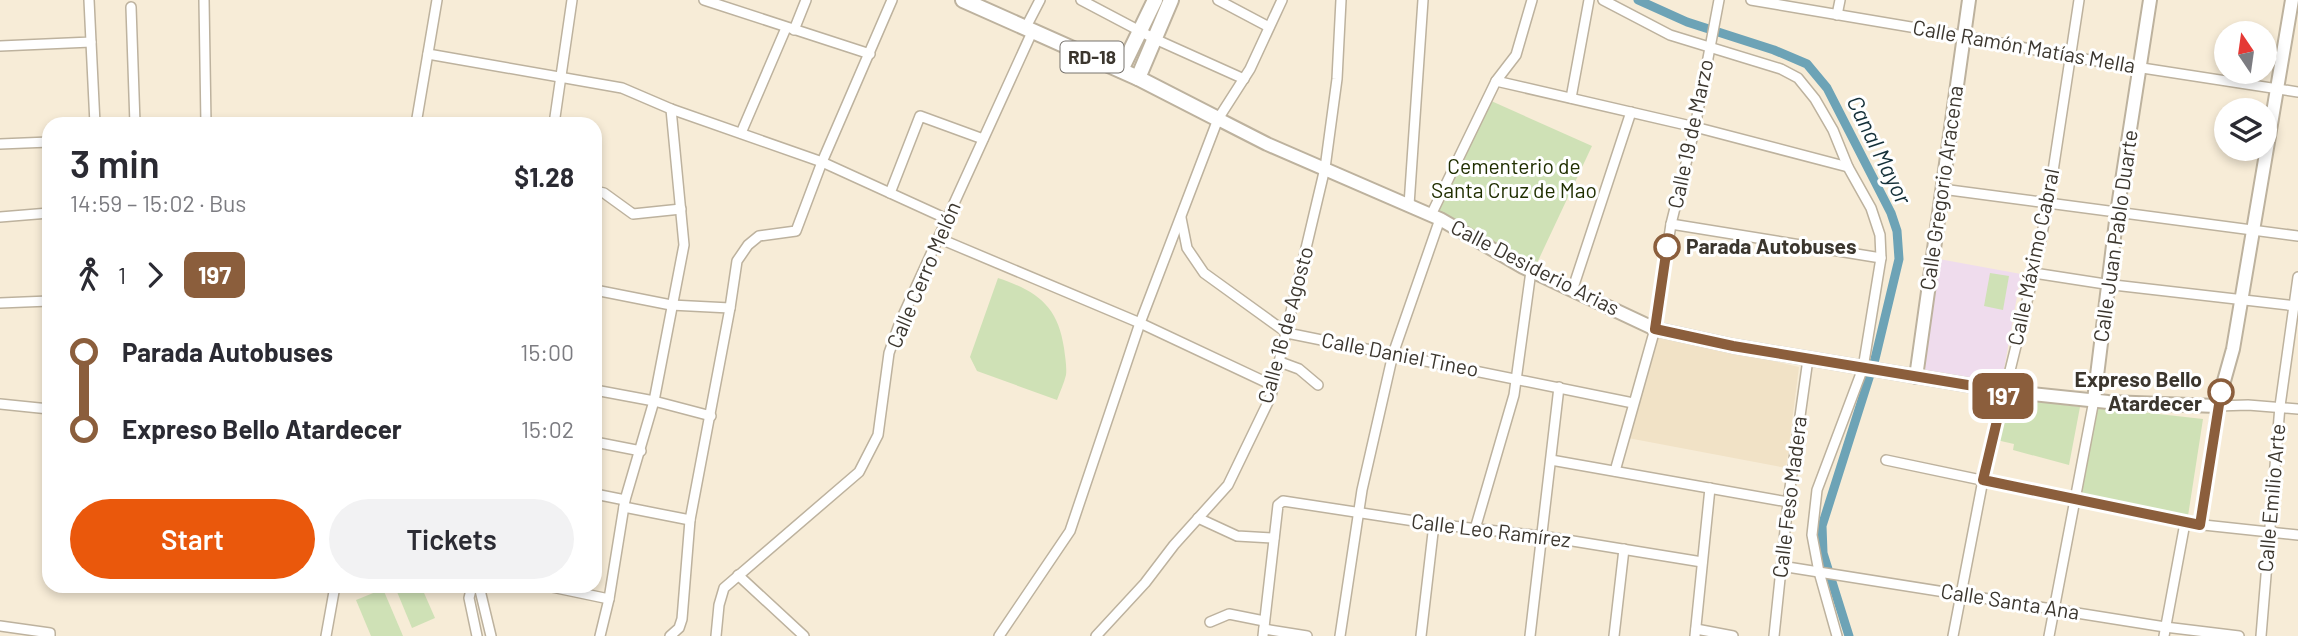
<!DOCTYPE html>
<html lang="en">
<head>
<meta charset="utf-8">
<style>
	:root { --surface:#fff; --page:#f2f2f3; --text:#2b2b33; --muted:#7c7c81; --accent:#ea580c }
	body { margin:0; font-family:Barlow,sans-serif; background:var(--page); color:var(--text); height:100vh; display:flex; flex-direction:column; font-size:26px; white-space:nowrap }
	* { box-sizing:border-box; margin:0 }
	p { font-size:23px; color:var(--muted) }
	.icon { flex:none; width:38px; height:38px; fill:none; stroke:currentColor; stroke-width:2; stroke-linecap:round; stroke-linejoin:round }
	.map { position:relative; flex:1; overflow:hidden }
	.drawer { position:absolute; left:42px; top:117px; width:560px; height:476px; display:flex; flex-direction:column; background:var(--surface); border-radius:21px; box-shadow:0 4px 10px #0003 }
	.drawer>* { flex:none }
	.badge { padding:0 14px; border-radius:10px; font-size:24px; line-height:46px }
	.needle { width:46px; rotate:347deg }
	.controls { position:absolute; left:2214px; top:21px; display:grid; gap:14px }
	.controls a { display:grid; place-items:center; width:63px; height:63px; border-radius:50%; background:var(--surface); box-shadow:0 4px 10px #0003; font-size:35px }
	.map>.badge { position:absolute; translate:-50% -50%; box-shadow:0 0 0 4px #fff }
	.legs { display:flex; align-items:center; gap:10px; height:77px; padding:0 28px; font-size:23px }
	.legs p { margin-inline-start:auto }
	.summary { display:flex; align-items:center; justify-content:space-between; height:119px; padding:0 28px }
	h1 { font-size:38px; font-weight:600; line-height:52px }
	.action { display:flex; gap:14px; margin-top:auto; padding:14px 28px }
	.action a { flex:1; height:80px; border-radius:42px; background:var(--accent); color:#fff; font-size:28px; font-weight:600; line-height:80px; text-align:center }
	.action a+a { background:var(--page); color:var(--text) }
	ul { padding:0 28px; list-style:none }
	li { display:flex; align-items:center; gap:24px; height:77px; font-size:26px }
	li i { display:grid; place-items:center; width:10px; height:100%; margin:0 9px; background:currentColor }
	li i::after { content:''; width:18px; height:18px; margin:-9px; border:5px solid; border-radius:50%; background:var(--surface) }
	li p { margin-inline-start:auto }
	li:first-child i { background:linear-gradient(#0000 50%,currentColor 0) }
	li:last-child i { background:linear-gradient(currentColor 50%,#0000 0) }
	.map>svg:first-child { display:block }
	.built { fill:#f1e2c6 }
	.education { fill:#efdced }
	.green { fill:#cfe1b6 }
	.lines { fill:none; stroke-linecap:round; stroke-linejoin:round }
	.canal { stroke:#6da3b6; stroke-width:9 }
	.street-casing { stroke:#bdb29e; stroke-width:12 }
	.secondary-casing { stroke:#bdb29e; stroke-width:16 }
	.primary-casing { stroke:#bdb29e; stroke-width:18 }
	.street { stroke:#fff; stroke-width:9 }
	.secondary { stroke:#fff; stroke-width:12 }
	.primary { stroke:#fff; stroke-width:14 }
	.line-1-casing { stroke:#fff; stroke-width:16 }
	.line-1 { stroke:#8b5e3c; stroke-width:10 }
	.stop-1-dot { fill:#fff; stroke:#8b5e3c; stroke-width:3.5 }
	.labels { text-anchor:middle; stroke-width:6; stroke-linejoin:round; paint-order:stroke }
	.shield { fill:#fff; stroke:#76726d; stroke-width:2 }
	.shield-label { font-size:19px; font-weight:bold; fill:#3b362e }
	.street-label { font-size:21px; fill:#3b362e; stroke:#fff }
	.park-label { font-size:21px; fill:#202f00; stroke:#fff }
	.stop-label { font-size:21px; font-weight:bold; fill:#3b362e; stroke:#fff; text-anchor:start }
	.water-label { font-size:23px; font-style:italic; fill:#132f38; stroke:#fff }
</style>
</head>
<body>
<div class="map">
<svg width="2298" height="636" viewBox="0 0 2298 636">
	<rect width="100%" height="100%" fill="#f7ecd7"/>
	<path class="built" d="M1657 334 1799 367 1786 468 1628 438Z"/>
	<path class="education" d="M1939 259 2021 274 2001 386 1920 373Z"/>
	<g class="green">
		<path d="M1489 100 1592 146 1537 263 1436 212Z"/>
		<path d="M1990 273 2009 276 2003 310 1984 306Z"/>
		<path d="M998 278C1037 291 1058 306 1064 348 1065 356 1067 367 1066 375 1064 383 1060 392 1057 400L977 371 970 357Z"/>
		<path d="M2002 397 2080 407 2069 465 2013 450 2014 444 1992 439Z"/>
		<path d="M2096 407 2203 419 2188 516 2077 493Z"/>
		<path d="M421 586 435 618 412 628 395 587Z"/>
		<path d="M383 589 403 636H371L356 600Z"/>
	</g>
	<g class="lines">
		<path class="canal" d="M1638 0 1687 22 1774 50 1807 64 1827 88 1891 213 1897 231 1899 259 1875 359 1822 526 1823 553 1849 636"/>
		<defs>
			<g id="street">
				<path d="M204 0 206 124"/>
				<path d="M704 0 870 54"/>
				<path d="M1081 0 1155 39 1244 79"/>
				<path d="M1218 0 1269 27"/>
				<path d="M1603 0 1670 35 1781 69 1798 78 1815 99 1833 130 1848 167 1871 208 1880 235 1881 258 1863 368 1817 490 1812 535 1819 572 1837 636"/>
				<path d="M1751 0 1964 36 2071 57 2298 92"/>
				<path d="M131 7 135 124"/>
				<path d="M1837 15 1840 0"/>
				<path d="M1026 27 1040 0"/>
				<path d="M794 30 806 0"/>
				<path d="M91 42 95 124"/>
				<path d="M0 46 91 42 89 0"/>
				<path d="M428 54 622 88 671 109 822 162 947 219"/>
				<path d="M1496 81 1695 127 1848 167"/>
				<path d="M1571 98 1589 0"/>
				<path d="M416 124 437 0"/>
				<path d="M554 124 572 0"/>
				<path d="M741 133 786 28"/>
				<path d="M0 144 49 142"/>
				<path d="M1942 189 2298 236"/>
				<path d="M595 191 604 193 633 214 681 209"/>
				<path d="M890 193 920 116 983 139"/>
				<path d="M1409 205 1423 0"/>
				<path d="M1431 215 1496 81 1516 55 1532 0"/>
				<path d="M0 217 49 213"/>
				<path d="M1181 218 1187 248 1204 273 1287 333 1633 403"/>
				<path d="M1671 224 1881 258"/>
				<path d="M938 238 1140 323 1274 386"/>
				<path d="M2034 273 2105 284 2296 306"/>
				<path d="M595 290 671 305 730 308"/>
				<path d="M1572 291 1631 112"/>
				<path d="M0 303 49 301"/>
				<path d="M1280 362 1299 369 1318 385"/>
				<path d="M595 390 654 401 711 416"/>
				<path d="M0 404 49 409"/>
				<path d="M595 442 641 451"/>
				<path d="M1551 460 1788 502"/>
				<path d="M1886 460 2185 523 2298 535"/>
				<path d="M1615 471 1655 329 1671 224 1695 127 1719 0"/>
				<path d="M595 494 625 500"/>
				<path d="M624 507 690 520"/>
				<path d="M1198 518 1237 536 1274 538"/>
				<path d="M2200 525 2217 406 2248 405 2298 409"/>
				<path d="M1475 529 1514 395 1531 271"/>
				<path d="M1781 566 2165 627 2239 636"/>
				<path d="M738 575 804 636"/>
				<path d="M472 586 469 598 477 636"/>
				<path d="M479 586 491 636"/>
				<path d="M547 586 609 599"/>
				<path d="M1210 622 1229 614 1264 621"/>
				<path d="M0 626 50 633V636"/>
				<path d="M1264 629 1307 636"/>
				<path d="M1696 629 1733 636"/>
				<path d="M326 636 335 586"/>
				<path d="M600 636 609 599 625 500 654 401 684 245 671 109"/>
				<path d="M670 636 679 628 682 619 690 520 730 308 737 261 748 245 759 236 796 231 822 162 892 0"/>
				<path d="M716 636 719 605 724 588 859 472 878 435 889 353 900 322 1033 30"/>
				<path d="M999 636 1070 531 1140 323 1218 119 1250 69 1282 0"/>
				<path d="M1096 636 1145 583 1174 545 1228 485 1271 396 1325 168 1337 79 1341 0"/>
				<path d="M1263 636 1278 505 1283 501 1434 524 1542 536 1702 562"/>
				<path d="M1340 636 1362 490 1393 354 1440 219"/>
				<path d="M1421 636 1434 524"/>
				<path d="M1530 636 1559 387"/>
				<path d="M1614 636 1624 549"/>
				<path d="M1695 636 1710 488"/>
				<path d="M1774 636 1788 502 1808 359"/>
				<path d="M1953 636 1983 480 2034 273 2048 204 2079 0"/>
				<path d="M2049 636 2094 400"/>
				<path d="M2164 636 2185 523"/>
				<path d="M2261 636 2280 406 2298 277"/>
			</g>
			<g id="secondary">
				<path d="M1218 119 1267 144 1440 219 1523 267 1655 329 1733 346 2004 391 2108 402 2217 406 2233 349 2292 0"/>
				<path d="M1916 377 1969 0"/>
				<path d="M2094 400 2117 213 2150 0"/>
			</g>
			<g id="primary">
				<path d="M963 0 1138 78 1218 119"/>
				<path d="M1121 70 1155 0"/>
				<path d="M1138 78 1171 0"/>
			</g>
		</defs>
		<use href="#street" class="street-casing"/>
		<use href="#secondary" class="secondary-casing"/>
		<use href="#primary" class="primary-casing"/>
		<use href="#street" class="street"/>
		<use href="#secondary" class="secondary"/>
		<use href="#primary" class="primary"/>
	</g>
	<g class="lines">
		<defs>
			<path id="line-1" d="M1667 247 1655 329 1733 346 2004 391 1983 480 2200 525 2221 392"/>
		</defs>
		<use href="#line-1" class="line-1-casing"/>
		<use href="#line-1" class="line-1"/>
	</g>
	<g class="stop-1-dot">
		<circle cx="1667" cy="247" r="12"/>
		<circle cx="2221" cy="392" r="12"/>
	</g>
	<g class="labels">
		<rect class="shield" x="1060.5" y="41.5" width="63" height="31" rx="5"/>
		<g class="shield-label">
			<text x="1092" y="64">RD-18</text>
		</g>
		<g class="street-label">
			<text transform="translate(2024 47) rotate(10)" y="7">Calle Ramón Matías Mella</text>
			<text transform="translate(1691 134) rotate(-78)" y="7">Calle 19 de Marzo</text>
			<text transform="translate(1942 188) rotate(-82)" y="7">Calle Gregorio Aracena</text>
			<text transform="translate(2116 236) rotate(-82)" y="7">Calle Juan Pablo Duarte</text>
			<text transform="translate(2034 257) rotate(-78)" y="7">Calle Máximo Cabral</text>
			<text transform="translate(1535 268) rotate(27)" y="7">Calle Desiderio Arias</text>
			<text transform="translate(924 275) rotate(-67)" y="7">Calle Cerro Melón</text>
			<text transform="translate(1286 325) rotate(-75)" y="7">Calle 16 de Agosto</text>
			<text transform="translate(1400 355) rotate(11)" y="7">Calle Daniel Tineo</text>
			<text transform="translate(1790 497) rotate(-83)" y="7">Calle Feso Madera</text>
			<text transform="translate(2272 498) rotate(-85)" y="7">Calle Emilio Arte</text>
			<text transform="translate(1491 531) rotate(7)" y="7">Calle Leo Ramírez</text>
			<text transform="translate(2010 602) rotate(9)" y="7">Calle Santa Ana</text>
		</g>
		<g class="park-label">
			<text x="1514" y="174">Cementerio de<tspan x="1514" dy="24">Santa Cruz de Mao</tspan></text>
		</g>
		<g class="stop-label">
			<text x="1686" y="254">Parada Autobuses</text>
			<text x="2202" y="387" text-anchor="end">Expreso Bello<tspan x="2202" dy="24">Atardecer</tspan></text>
		</g>
		<g class="water-label">
			<text transform="translate(1879 150) rotate(64)" y="8">Canal Mayor</text>
		</g>
	</g>
</svg>
<div class="controls">
<a><svg class="needle" viewBox="-14 -14 28 28"><path d="M0-13l5 13h-10z" fill="#e53935"/><path d="M0 13l5-13h-10z" fill="#7c7c81"/></svg></a>
<a><svg class="icon" aria-label="layers" viewBox="0 0 24 24"><path d="M12 4l9 5-9 5-9-5zM3 14l9 5 9-5"/></svg></a>
</div>
<b class="badge" style="left:2003px;top:396px;background:#8b5e3c;color:#fff">197</b>
<section class="drawer">
<div class="summary"><div><h1>3 min</h1><p>14:59 – 15:02 · Bus</p></div><b>$1.28</b></div>
<div class="legs"><svg class="icon" aria-label="walk" viewBox="0 0 24 24"><circle cx="13" cy="4" r="2"/><path d="M13 8l-2 6 4 7M11 14l-3 7M7 12l3-4h3l4 4"/></svg>1<svg class="icon" aria-label="forward" viewBox="0 0 24 24"><path d="M9 5l7 7-7 7"/></svg><b class="badge" style="background:#8b5e3c;color:#fff">197</b></div>
<ul>
<li><i style="color:#8b5e3c"></i><b>Parada Autobuses</b><p>15:00</p></li>
<li><i style="color:#8b5e3c"></i><b>Expreso Bello Atardecer</b><p>15:02</p></li>
</ul>
<div class="action"><a>Start</a><a>Tickets</a></div>
</section>
</div>
</body>
</html>
